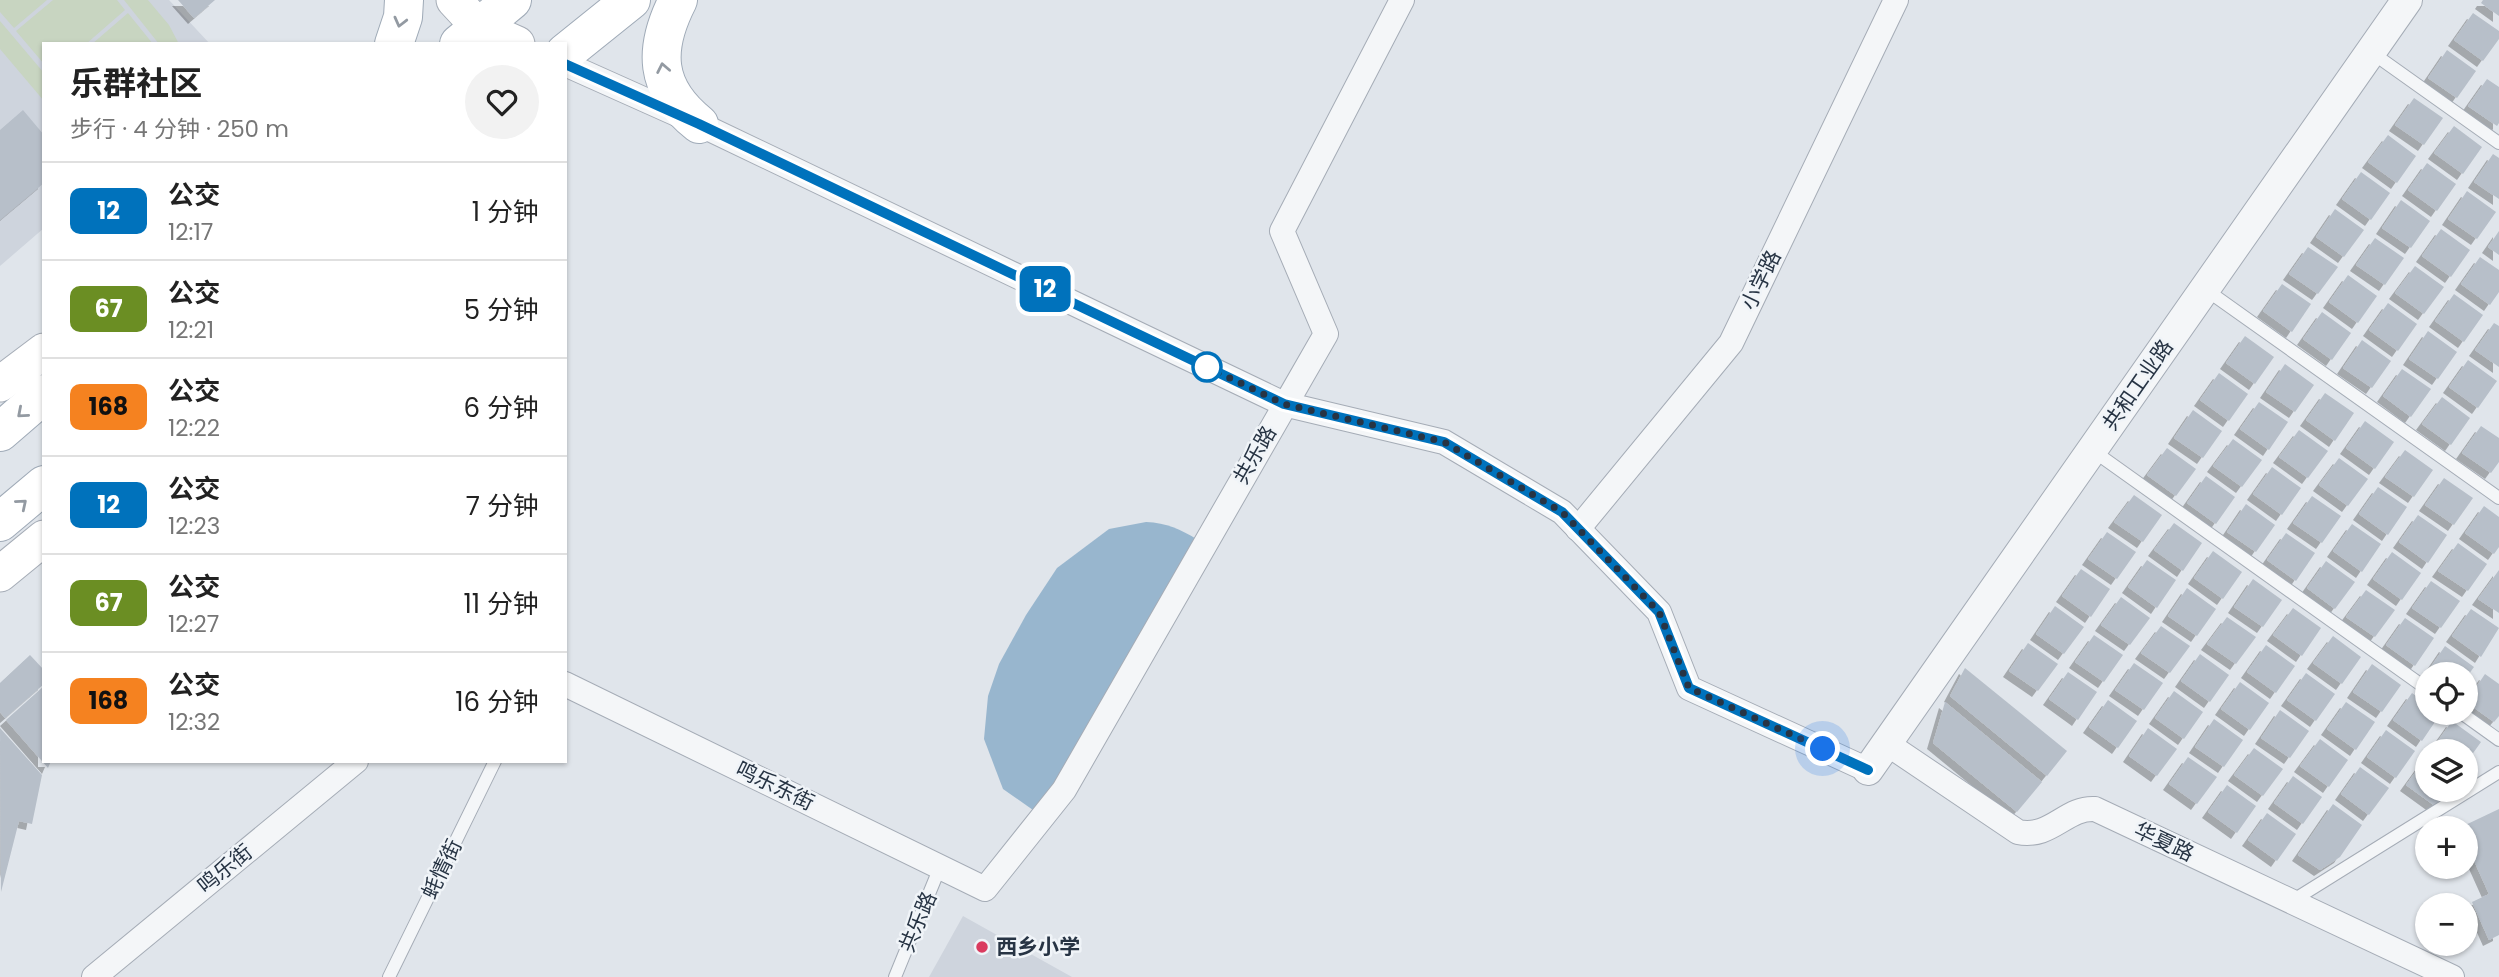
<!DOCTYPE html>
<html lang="zh">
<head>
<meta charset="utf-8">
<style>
	:root { --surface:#fff; --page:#f2f2f2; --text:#222; --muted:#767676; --line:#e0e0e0 }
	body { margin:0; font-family:Poppins,"Noto Sans SC",sans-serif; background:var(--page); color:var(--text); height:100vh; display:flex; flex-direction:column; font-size:26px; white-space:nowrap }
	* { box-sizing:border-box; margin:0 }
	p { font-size:23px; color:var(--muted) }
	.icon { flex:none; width:38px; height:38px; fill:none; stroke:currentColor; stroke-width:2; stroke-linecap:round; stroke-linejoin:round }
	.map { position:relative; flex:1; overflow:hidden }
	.details { position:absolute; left:42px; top:42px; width:525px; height:721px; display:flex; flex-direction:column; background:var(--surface); border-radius:0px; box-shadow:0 2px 5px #0004 }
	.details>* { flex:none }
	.badge { padding:0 14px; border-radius:10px; font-size:24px; line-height:46px }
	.tools { position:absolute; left:2415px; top:662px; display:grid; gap:14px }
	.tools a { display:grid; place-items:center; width:63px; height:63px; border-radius:50%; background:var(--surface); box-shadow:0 2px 5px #0004; font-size:35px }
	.you { position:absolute; width:35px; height:35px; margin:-18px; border:5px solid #fff; border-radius:50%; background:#1a73e8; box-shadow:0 0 0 10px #1a73e833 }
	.map>.badge { position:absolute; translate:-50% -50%; box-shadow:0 0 0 4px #fff }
	.round { display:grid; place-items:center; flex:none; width:74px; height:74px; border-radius:37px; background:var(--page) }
	.head { display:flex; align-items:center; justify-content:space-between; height:119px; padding:0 28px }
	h1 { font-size:33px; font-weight:700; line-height:52px }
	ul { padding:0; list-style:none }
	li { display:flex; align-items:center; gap:21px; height:98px; padding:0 28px; border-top:2px solid var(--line) }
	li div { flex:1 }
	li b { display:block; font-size:26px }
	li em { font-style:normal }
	li .badge { min-width:77px; font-weight:700; text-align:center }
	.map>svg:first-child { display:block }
	.built { fill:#ced4dd }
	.green { fill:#c8d5c1 }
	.water { fill:#98b6ce }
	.building { fill:#b7bfc9; filter:url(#shadow) }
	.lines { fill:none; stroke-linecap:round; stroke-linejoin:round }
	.service-casing { stroke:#a5acb6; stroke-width:14 }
	.minor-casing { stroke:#a5acb6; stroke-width:26 }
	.tertiary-casing { stroke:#a5acb6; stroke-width:32 }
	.secondary-casing { stroke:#a5acb6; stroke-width:37 }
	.primary-casing { stroke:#9faab7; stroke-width:40 }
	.service { stroke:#f4f6f8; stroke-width:12 }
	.minor { stroke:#f4f6f8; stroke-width:24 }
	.tertiary { stroke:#f4f6f8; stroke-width:30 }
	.secondary { stroke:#fff; stroke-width:35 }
	.primary { stroke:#fff; stroke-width:38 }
	.oneway { stroke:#939aa2 }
	.line-casing { stroke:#fff; stroke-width:16 }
	.line { stroke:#0072bc; stroke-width:10 }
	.walk { stroke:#273444; stroke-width:7; stroke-dasharray:0 12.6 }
	.stop-dot { fill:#fff; stroke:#0072bc; stroke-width:3.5 }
	.poi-dot { fill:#da3b5f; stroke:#f0f4f8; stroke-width:2.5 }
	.labels { text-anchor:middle; stroke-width:5; stroke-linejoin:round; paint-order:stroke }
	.street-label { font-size:21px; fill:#273444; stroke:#f0f4f8 }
	.poi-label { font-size:21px; font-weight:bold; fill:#273444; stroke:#f0f4f8; text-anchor:start }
</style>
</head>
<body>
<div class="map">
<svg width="2499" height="977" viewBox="0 0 2499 977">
	<defs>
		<filter id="shadow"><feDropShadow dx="-6" dy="6" stdDeviation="0" flood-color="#0004"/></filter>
	</defs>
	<rect width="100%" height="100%" fill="#e0e5eb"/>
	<g class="built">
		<path d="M0 0H169L210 44H44V228L0 266Z"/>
		<path d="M963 916 1072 977H929Z"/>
	</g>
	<g class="green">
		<path d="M0 0H47L14 28 0 12Z"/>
		<path d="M53 0H117L125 10 86 44H44V64L16 31Z"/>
		<path d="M124 0H148L169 25 179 44H159Z"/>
		<path d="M128 13 153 44H92Z"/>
		<path d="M0 21 44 73V101L0 49Z"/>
	</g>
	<path class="water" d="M1146 522C1167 523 1180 529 1198 540L1054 788 1033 810 1003 789 984 739 988 696 999 664 1026 615 1057 568 1109 529Z"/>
	<g class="building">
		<path d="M178 0H215L194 18Z"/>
		<path d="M2483 0H2499V16L2481 3Z"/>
		<path d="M2473 13 2499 31V39L2483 61 2454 40Z"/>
		<path d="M2447 50 2476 71 2457 98 2428 78Z"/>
		<path d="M2487 79 2499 87V123L2497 126 2468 106Z"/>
		<path d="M2414 98 2443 118 2424 145 2395 125Z"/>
		<path d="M23 110 44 135V183L0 220V130Z"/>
		<path d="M2454 126 2482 147 2463 174 2434 153Z"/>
		<path d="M2388 135 2416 156 2397 183 2368 162Z"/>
		<path d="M2493 154 2499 158V199L2474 182Z"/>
		<path d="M2427 163 2456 184 2437 211 2408 190Z"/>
		<path d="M2361 172 2390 193 2371 220 2342 199Z"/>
		<path d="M2467 191 2496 212 2477 239 2448 219Z"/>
		<path d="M2401 200 2430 221 2411 248 2382 228Z"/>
		<path d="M2335 209 2364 230 2344 257 2316 237Z"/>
		<path d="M2441 229 2470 250 2451 277 2422 256Z"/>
		<path d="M2499 231V255L2488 247Z"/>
		<path d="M2375 238 2404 258 2385 285 2356 265Z"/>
		<path d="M2308 247 2338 267 2318 294 2289 274Z"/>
		<path d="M2480 257 2499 270V292L2490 305 2461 284Z"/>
		<path d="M2415 266 2444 287 2424 314 2395 293Z"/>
		<path d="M2348 275 2377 296 2358 323 2329 302Z"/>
		<path d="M2282 284 2311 304 2292 332 2263 311Z"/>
		<path d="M2454 294 2483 315 2464 342 2435 321Z"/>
		<path d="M2388 303 2417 324 2398 351 2369 330Z"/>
		<path d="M2322 312 2351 333 2332 360 2303 339Z"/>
		<path d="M2494 323 2499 326V367L2475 350Z"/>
		<path d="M2428 331 2457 352 2438 379 2409 359Z"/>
		<path d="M2245 336 2274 357 2255 384 2226 363Z"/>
		<path d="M2362 340 2391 361 2372 388 2343 368Z"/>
		<path d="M2468 360 2497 381 2478 408 2449 387Z"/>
		<path d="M2285 364 2314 385 2295 412 2266 392Z"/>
		<path d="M2402 369 2431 389 2411 417 2383 396Z"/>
		<path d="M2219 373 2248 394 2229 421 2200 400Z"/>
		<path d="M2325 393 2354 413 2335 441 2306 420Z"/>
		<path d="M2442 397 2470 418 2451 445 2422 424Z"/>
		<path d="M2259 402 2288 422 2269 450 2240 429Z"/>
		<path d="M2193 410 2222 431 2203 458 2174 438Z"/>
		<path d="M2365 421 2394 442 2375 469 2346 448Z"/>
		<path d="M2481 426 2499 438V462L2491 473 2462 453Z"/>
		<path d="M2299 430 2328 451 2308 478 2279 457Z"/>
		<path d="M2233 439 2262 460 2242 487 2213 466Z"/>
		<path d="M2167 448 2196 469 2176 496 2147 475Z"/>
		<path d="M2405 450 2433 470 2414 497 2385 477Z"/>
		<path d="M2339 458 2368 479 2348 506 2319 485Z"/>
		<path d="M2272 467 2301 488 2282 515 2253 494Z"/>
		<path d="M2206 476 2235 497 2216 524 2187 503Z"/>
		<path d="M2444 478 2473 498 2454 525 2425 505Z"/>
		<path d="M2378 487 2407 507 2388 535 2359 514Z"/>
		<path d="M2134 495 2162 515 2143 542 2114 522Z"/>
		<path d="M2312 496 2341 516 2322 543 2293 523Z"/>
		<path d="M2246 504 2275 525 2256 552 2227 532Z"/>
		<path d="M2484 506 2499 517V547L2494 554 2465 533Z"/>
		<path d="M2418 515 2447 535 2428 563 2399 542Z"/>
		<path d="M2174 523 2202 543 2183 571 2154 550Z"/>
		<path d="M2352 524 2381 544 2362 572 2333 551Z"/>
		<path d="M2107 532 2136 552 2117 579 2088 559Z"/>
		<path d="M2286 533 2315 553 2296 581 2267 560Z"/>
		<path d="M2458 543 2487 564 2468 591 2438 571Z"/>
		<path d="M2213 551 2242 572 2223 599 2194 578Z"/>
		<path d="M2392 552 2421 573 2402 600 2373 579Z"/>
		<path d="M2147 560 2176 580 2157 608 2128 587Z"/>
		<path d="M2326 561 2355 582 2335 609 2307 588Z"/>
		<path d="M2081 569 2110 589 2091 617 2062 596Z"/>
		<path d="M2499 570V613L2478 599Z"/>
		<path d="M2253 579 2282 600 2263 627 2234 607Z"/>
		<path d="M2431 581 2460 601 2441 628 2412 608Z"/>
		<path d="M2187 588 2216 609 2197 636 2168 616Z"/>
		<path d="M2366 590 2395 610 2375 637 2346 617Z"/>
		<path d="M2121 597 2150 618 2130 645 2101 625Z"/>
		<path d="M2055 606 2084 627 2064 654 2036 634Z"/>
		<path d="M2293 608 2321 628 2302 656 2273 635Z"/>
		<path d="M2471 609 2499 628 2481 657 2452 636Z"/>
		<path d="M2227 617 2256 637 2236 664 2207 644Z"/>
		<path d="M2405 618 2434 638 2415 666 2386 645Z"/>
		<path d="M2161 626 2190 646 2170 673 2141 653Z"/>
		<path d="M2094 635 2123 655 2104 682 2075 662Z"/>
		<path d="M2333 636 2361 657 2342 684 2313 663Z"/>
		<path d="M2028 643 2058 664 2038 691 2009 671Z"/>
		<path d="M2266 645 2295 666 2276 693 2247 672Z"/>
		<path d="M2445 646 2474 667 2466 678V674H2426Z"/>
		<path d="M2200 654 2229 675 2210 702 2181 681Z"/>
		<path d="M30 655 44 670V684L5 718 0 712V683Z"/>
		<path d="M2134 663 2163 683 2144 710 2115 690Z"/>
		<path d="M2372 664 2401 685 2382 712 2353 692Z"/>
		<path d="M1965 668 2067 751 2047 776 1950 696Z"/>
		<path d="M2068 672 2097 692 2078 720 2049 699Z"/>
		<path d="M2306 673 2335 694 2316 721 2287 700Z"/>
		<path d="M2485 674 2499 684V716L2494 722 2466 702Z"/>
		<path d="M2240 682 2269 703 2250 730 2221 709Z"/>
		<path d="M44 686V761H51L48 768 6 720Z"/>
		<path d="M2174 691 2203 712 2184 739 2155 718Z"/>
		<path d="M2412 693 2427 704V712L2441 713 2422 741 2393 720Z"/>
		<path d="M2108 700 2137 721 2118 748 2089 727Z"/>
		<path d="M1945 702 2042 782 2017 812 1933 743Z"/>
		<path d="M2346 702 2375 722 2356 750 2327 729Z"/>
		<path d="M2280 710 2309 731 2290 758 2261 738Z"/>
		<path d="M2214 719 2243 740 2224 767 2195 747Z"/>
		<path d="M2452 721 2481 742 2466 763V751H2436L2433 748Z"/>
		<path d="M0 728 42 775 32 824 19 821 1 892Z"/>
		<path d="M2148 728 2177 749 2157 776 2129 756Z"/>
		<path d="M2386 730 2415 751 2396 778 2367 757Z"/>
		<path d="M2320 739 2348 760 2329 787 2300 766Z"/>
		<path d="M2254 748 2283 769 2263 796 2234 775Z"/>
		<path d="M2427 756V789H2447L2435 806 2406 785Z"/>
		<path d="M2188 757 2217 777 2197 804 2169 784Z"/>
		<path d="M2360 767 2389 788 2369 815 2341 794Z"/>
		<path d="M2293 776 2322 797 2303 824 2274 803Z"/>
		<path d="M2227 785 2256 806 2237 833 2208 812Z"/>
		<path d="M2333 804 2362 825 2340 857 2320 870 2298 855Z"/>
		<path d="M2499 809V935L2489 940 2472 902 2489 894 2466 843V828H2459Z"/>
		<path d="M2267 813 2296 834 2277 861 2248 840Z"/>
	</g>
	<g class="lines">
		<defs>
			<g id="service">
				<path d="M2371 52 2499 143"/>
				<path d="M2205 289 2499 498"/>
				<path d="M2092 450 2427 689"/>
				<path d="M2460 712 2499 740"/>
				<path d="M2292 901 2499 772"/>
				<path d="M389 977 495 761"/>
				<path d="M895 977 940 867"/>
			</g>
			<g id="minor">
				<path d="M565 64 699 124 1284 404 1444 442 1562 512 1659 612 1689 688 1868 770"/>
				<path d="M1578 529 1731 343 1896 0"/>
				<path d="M565 684 985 889 1064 790 1326 334 1282 231 1402 0"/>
				<path d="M1886 743 2018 832C2051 839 2066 807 2095 809L2452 977"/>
				<path d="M94 977 356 761"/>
			</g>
			<path id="tertiary" d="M1868 770 2407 0"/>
			<g id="secondary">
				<path d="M454 0 479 27 517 44"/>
				<path d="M0 384 44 351"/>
				<path d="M0 574 44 538"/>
			</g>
			<g id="primary">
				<path d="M678 0C653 49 654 88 699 124"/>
				<path d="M394 44 403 17 404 0"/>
				<path d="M459 44 512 0"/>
				<path d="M565 53 631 0"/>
				<path d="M0 432 44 394"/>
				<path d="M0 522 44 485"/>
			</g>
		</defs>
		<use href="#service" class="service-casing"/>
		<use href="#minor" class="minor-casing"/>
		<use href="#tertiary" class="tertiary-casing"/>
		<use href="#secondary" class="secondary-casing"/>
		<use href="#primary" class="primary-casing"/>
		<use href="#service" class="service"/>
		<use href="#minor" class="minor"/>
		<use href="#tertiary" class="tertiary"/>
		<use href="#secondary" class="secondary"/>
		<use href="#primary" class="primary"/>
	</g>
	<defs><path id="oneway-chevron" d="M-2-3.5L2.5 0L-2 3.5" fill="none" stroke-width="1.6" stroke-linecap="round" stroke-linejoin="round" transform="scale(1.75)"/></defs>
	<g class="oneway">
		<use href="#oneway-chevron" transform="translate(400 22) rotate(104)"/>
		<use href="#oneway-chevron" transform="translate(663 68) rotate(-101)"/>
		<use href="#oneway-chevron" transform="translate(22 413) rotate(139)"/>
		<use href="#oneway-chevron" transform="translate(22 504) rotate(-40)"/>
	</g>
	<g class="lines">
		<defs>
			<path id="line" d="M565 64 699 124 1284 404 1444 442 1562 512 1659 612 1689 688 1868 770"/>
		</defs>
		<use href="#line" class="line-casing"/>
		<use href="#line" class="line"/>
		<path class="walk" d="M1207 367 1284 404 1444 442 1562 512 1659 612 1689 688 1823 749"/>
	</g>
	<circle class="stop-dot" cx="1207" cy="367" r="14"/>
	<circle class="poi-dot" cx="982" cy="947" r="7"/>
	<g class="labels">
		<g class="street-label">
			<text transform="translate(1761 280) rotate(-64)" y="7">小学路</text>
			<text transform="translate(2138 385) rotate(-55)" y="7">共和工业路</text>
			<text transform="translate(1255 455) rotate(-60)" y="7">共乐路</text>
			<text transform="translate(775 786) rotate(26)" y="7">鸣乐东街</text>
			<text transform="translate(2164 842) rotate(25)" y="7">华夏路</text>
			<text transform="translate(225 869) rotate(-39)" y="7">鸣乐街</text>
			<text transform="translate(442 869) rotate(-64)" y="7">蚝情街</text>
			<text transform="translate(918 922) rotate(-67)" y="7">共乐路</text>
		</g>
		<g class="poi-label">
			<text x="996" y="954">西乡小学</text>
		</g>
	</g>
</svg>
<div class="tools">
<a><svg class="icon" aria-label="locate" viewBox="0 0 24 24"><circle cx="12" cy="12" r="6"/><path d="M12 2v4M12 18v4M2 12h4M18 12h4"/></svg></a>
<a><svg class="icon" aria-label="layers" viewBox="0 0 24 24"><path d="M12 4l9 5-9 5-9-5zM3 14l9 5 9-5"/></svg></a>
<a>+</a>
<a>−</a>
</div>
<div class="you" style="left:1823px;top:749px"></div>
<b class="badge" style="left:1045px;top:289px;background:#0072bc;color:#fff">12</b>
<section class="details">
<div class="head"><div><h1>乐群社区</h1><p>步行 · 4 分钟 · 250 m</p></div><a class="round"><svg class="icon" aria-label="heart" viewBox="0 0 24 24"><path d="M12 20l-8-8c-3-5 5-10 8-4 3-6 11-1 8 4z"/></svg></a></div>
<ul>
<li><span class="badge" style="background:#0072bc;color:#fff">12</span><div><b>公交</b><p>12:17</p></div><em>1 分钟</em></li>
<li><span class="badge" style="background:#6b8e23;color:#fff">67</span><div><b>公交</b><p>12:21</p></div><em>5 分钟</em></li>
<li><span class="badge" style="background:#f58220;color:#111">168</span><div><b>公交</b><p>12:22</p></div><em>6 分钟</em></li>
<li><span class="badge" style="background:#0072bc;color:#fff">12</span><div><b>公交</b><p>12:23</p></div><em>7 分钟</em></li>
<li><span class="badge" style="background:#6b8e23;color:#fff">67</span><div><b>公交</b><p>12:27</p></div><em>11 分钟</em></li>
<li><span class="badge" style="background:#f58220;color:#111">168</span><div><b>公交</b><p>12:32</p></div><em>16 分钟</em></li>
</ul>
</section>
</div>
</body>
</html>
